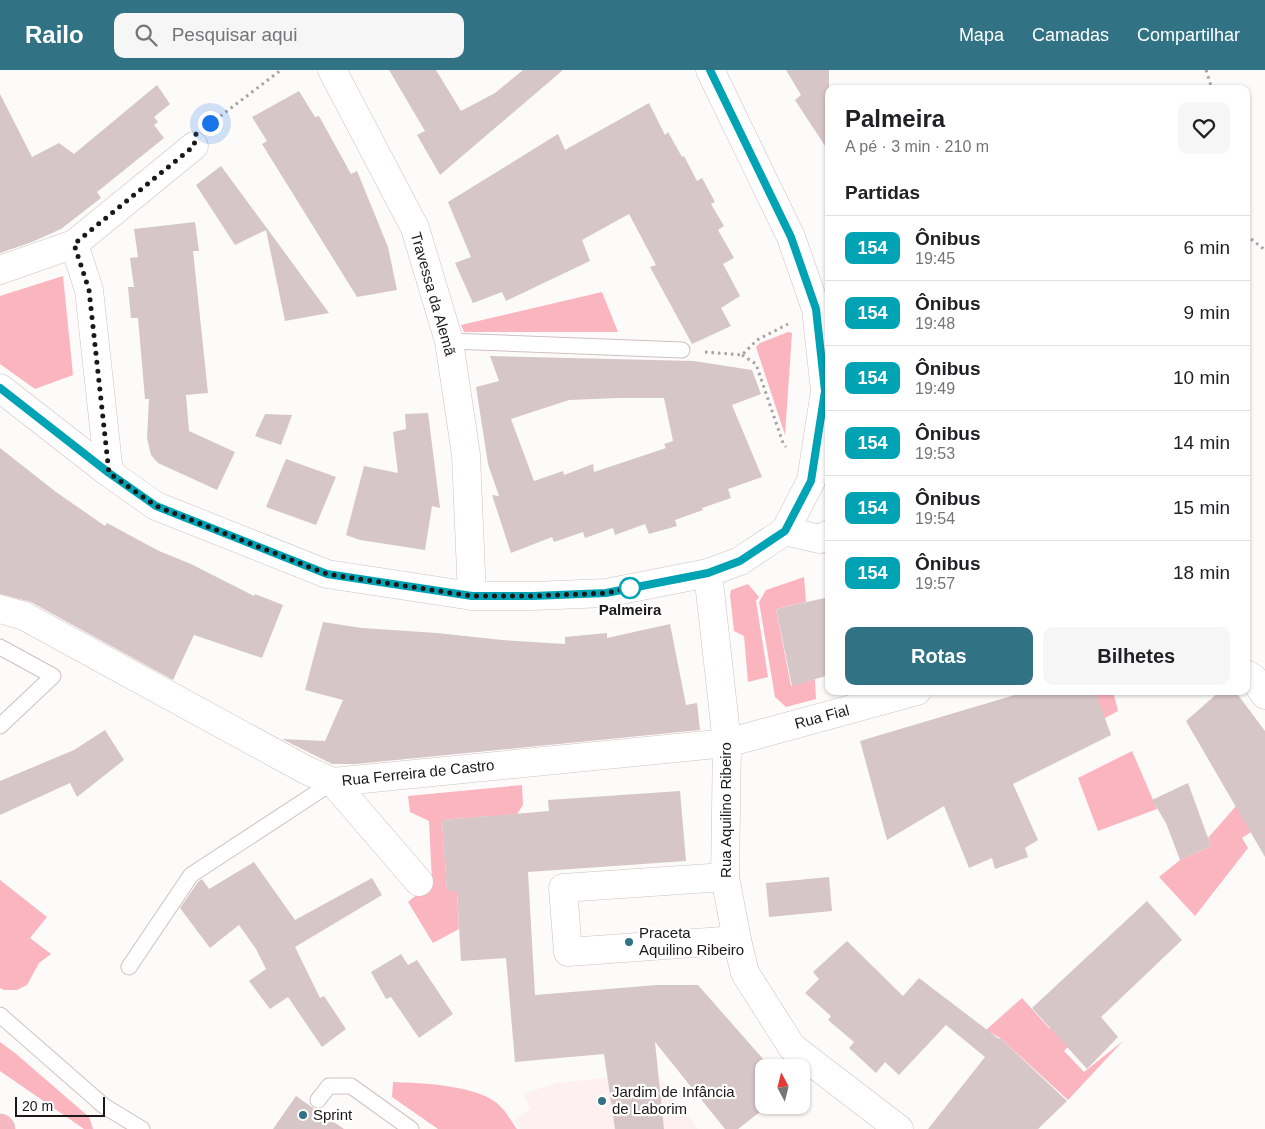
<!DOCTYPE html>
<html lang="pt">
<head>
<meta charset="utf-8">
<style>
	:root { --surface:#fff; --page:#f6f6f6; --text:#202124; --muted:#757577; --line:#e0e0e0; --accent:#317385 }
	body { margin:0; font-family:Helvetica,sans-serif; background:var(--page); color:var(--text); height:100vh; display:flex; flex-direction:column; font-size:19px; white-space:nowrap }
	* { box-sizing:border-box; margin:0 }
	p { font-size:16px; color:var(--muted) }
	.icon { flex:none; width:28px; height:28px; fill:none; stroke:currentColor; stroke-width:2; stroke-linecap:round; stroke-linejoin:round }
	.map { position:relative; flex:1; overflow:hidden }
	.details { position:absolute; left:825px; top:15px; width:425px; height:610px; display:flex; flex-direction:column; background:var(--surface); border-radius:10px; box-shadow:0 1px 4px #0004 }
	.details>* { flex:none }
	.badge { padding:0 10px; border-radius:8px; font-size:18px; line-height:32px }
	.needle { width:32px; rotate:353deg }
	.controls { position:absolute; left:755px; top:989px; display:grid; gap:10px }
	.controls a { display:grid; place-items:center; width:55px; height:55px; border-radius:10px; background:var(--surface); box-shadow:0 1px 4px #0004; font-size:25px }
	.scale { position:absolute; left:15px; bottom:12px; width:90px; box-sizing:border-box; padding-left:5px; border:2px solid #1c1718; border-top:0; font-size:14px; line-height:18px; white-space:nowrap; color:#1c1718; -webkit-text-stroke:4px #fff; paint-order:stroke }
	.you { position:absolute; width:25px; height:25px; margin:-12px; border:4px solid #fff; border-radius:50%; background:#1a73e8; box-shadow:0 0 0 8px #1a73e833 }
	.map>.badge { position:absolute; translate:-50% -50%; box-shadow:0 0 0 2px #fff }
	h2 { padding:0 20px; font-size:19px; line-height:45px }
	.round { display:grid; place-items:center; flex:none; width:52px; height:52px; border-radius:10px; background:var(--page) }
	.head { display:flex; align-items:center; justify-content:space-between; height:85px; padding:0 20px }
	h1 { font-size:24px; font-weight:700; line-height:38px }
	.button { display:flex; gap:10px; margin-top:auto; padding:10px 20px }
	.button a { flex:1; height:58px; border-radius:10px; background:var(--accent); color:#fff; font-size:20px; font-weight:700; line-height:58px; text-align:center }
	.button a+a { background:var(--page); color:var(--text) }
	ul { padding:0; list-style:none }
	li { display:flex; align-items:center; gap:15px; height:65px; padding:0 20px; border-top:1px solid var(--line) }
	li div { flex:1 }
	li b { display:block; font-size:19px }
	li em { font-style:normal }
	li .badge { min-width:55px; font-weight:700; text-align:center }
	header { display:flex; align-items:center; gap:30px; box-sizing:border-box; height:70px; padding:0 25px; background:var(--accent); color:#fff }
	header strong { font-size:24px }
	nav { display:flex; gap:28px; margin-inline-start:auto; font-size:18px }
	.search { width:350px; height:45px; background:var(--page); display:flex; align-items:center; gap:12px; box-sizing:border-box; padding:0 18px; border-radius:10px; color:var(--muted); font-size:19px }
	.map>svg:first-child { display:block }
	.built { fill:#feeff0 }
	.green { fill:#fbb5bf }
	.building { fill:#d6c6c8; fill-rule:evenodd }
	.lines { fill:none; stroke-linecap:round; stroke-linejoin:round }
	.service-casing { stroke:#d0c0c1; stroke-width:17 }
	.minor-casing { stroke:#d0c0c1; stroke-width:29 }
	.motorway-casing { stroke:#d6d5d5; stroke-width:29 }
	.path { stroke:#a7a3a4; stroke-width:3; stroke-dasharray:2.5 4; stroke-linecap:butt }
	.service { stroke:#fff; stroke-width:15 }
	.minor { stroke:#fff; stroke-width:28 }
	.motorway { stroke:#f5b7c0; stroke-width:28 }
	.line-casing { stroke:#fff; stroke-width:11 }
	.line { stroke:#00a3b4; stroke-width:8 }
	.walk { stroke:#1c1718; stroke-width:5; stroke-dasharray:0 9 }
	.stop-dot { fill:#fff; stroke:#00a3b4; stroke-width:2.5 }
	.poi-dot { fill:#317385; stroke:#fff; stroke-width:2 }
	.labels { text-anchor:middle; stroke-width:4.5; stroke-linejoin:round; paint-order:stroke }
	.street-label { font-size:15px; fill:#1c1718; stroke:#fff }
	.stop-label { font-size:15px; font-weight:bold; fill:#1c1718; stroke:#fff }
	.poi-label { font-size:15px; fill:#1c1718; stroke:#fff; text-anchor:start }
</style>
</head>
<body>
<header>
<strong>Railo</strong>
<div class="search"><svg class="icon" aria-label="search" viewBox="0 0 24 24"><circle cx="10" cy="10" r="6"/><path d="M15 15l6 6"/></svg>Pesquisar aqui</div>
<nav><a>Mapa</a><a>Camadas</a><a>Compartilhar</a></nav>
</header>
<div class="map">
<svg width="1265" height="1059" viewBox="0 0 1265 1059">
	<rect width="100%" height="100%" fill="#fdfafa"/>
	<path class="built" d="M656 1003 698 1059H520L514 1051 530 1039 523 1024 556 1013Z"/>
	<g class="green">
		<path d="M63 206 73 305 35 319 0 294V226Z"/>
		<path d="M602 222 618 262H464L461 255Z"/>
		<path d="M788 262 792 263 785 365 756 277 760 273Z"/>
		<path d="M804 507 806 532 776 539 791 616 815 609 816 629 786 637 775 627 759 532 766 520Z"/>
		<path d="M748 514 759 527 756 531 768 607 748 612 744 566 734 561 730 525 731 520Z"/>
		<path d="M1095 621H1113L1118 641 1079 662Z"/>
		<path d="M1132 681 1157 739 1098 761 1078 708Z"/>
		<path d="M522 715 523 735 517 744 442 750 447 820 457 821 459 859 433 873 408 832 432 812 429 751 410 742 408 726Z"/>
		<path d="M1236 736 1251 762 1242 768 1248 778 1195 846 1159 807 1180 790 1211 776 1208 768Z"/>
		<path d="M0 810 47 847 30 868 51 884 39 893 27 915 17 920H4L0 918Z"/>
		<path d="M1022 928 1050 959 1066 946 1081 963 1064 981 1084 1002 1123 971 1068 1030 1000 968 986 960Z"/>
		<path d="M0 972 15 983 89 1047 93 1059H84L0 1001Z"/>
		<path d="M393 1012C421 1013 482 1015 501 1037 507 1043 512 1052 517 1059H438L392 1027Z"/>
	</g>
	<g class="building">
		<path d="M389 0H436L461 41 495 23 523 0H563L440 105 417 65 425 61Z"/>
		<path d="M786 0H829V82L795 30 801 25Z"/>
		<path d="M157 15 170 34 154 47 158 52 154 55 164 68 97 122 101 128 61 159 32 172 0 183V24L32 87 59 73 74 84Z"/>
		<path d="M299 21 315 47 319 46 351 104 357 101 388 177 397 220 357 227 262 74 267 71 252 47Z"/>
		<path d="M649 33 665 65 668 62 682 87 684 86 697 111 702 108 715 132 711 134 724 156 718 160 734 188 723 194 740 226 721 238 731 256 692 274 650 197 656 195 629 144 582 170 590 191 506 231 502 222 473 233 455 193 471 187 448 132 558 64 565 80Z"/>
		<path d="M221 96 266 157 329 243 285 251 266 160 235 175 196 115Z"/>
		<path d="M195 152 199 181H193L208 323 186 325 189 361 235 382 217 420 158 393 151 385 147 368 149 329H145L138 248H131L128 217H134L130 188 138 187 134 159Z"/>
		<path d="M490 286 694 291 752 300 761 324 732 335 762 407 728 419 731 428 702 438 703 440 675 450 677 456 649 464 645 454 615 465 613 458 585 468 583 462 554 472 552 467 511 483 492 425 499 426 488 394 476 317 499 311ZM618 328H664L673 371 664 374 666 378 594 402 593 394 564 405 563 401 534 411 511 349 569 330Z"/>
		<path d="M428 343 440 438 432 436 425 480 360 470 346 465 364 396 398 403 393 362 406 359 405 344Z"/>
		<path d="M265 344 292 345 281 375 255 366Z"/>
		<path d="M0 378 56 422 105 456 107 453 159 481 191 494 254 526 255 524 283 535 262 588 194 565 173 610 31 532 0 524Z"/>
		<path d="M286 389 336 407 316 455 266 437Z"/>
		<path d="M829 527V605L792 616 776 539Z"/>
		<path d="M323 552 362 558 437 563 502 570 565 574V567L607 563V568L670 554 686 635 697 633 700 660 356 694H332L282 669 325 671 343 630 305 620Z"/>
		<path d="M1028 621H1095L1111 665 1013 714 1038 770 1025 778 1028 787 995 799 992 788 969 798 944 736 887 770 860 671Z"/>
		<path d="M1220 621H1235L1265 661V787L1186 651Z"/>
		<path d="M105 660 124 690 77 727 70 713 0 745V711L74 680Z"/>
		<path d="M1188 713 1211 776 1180 790 1166 753 1152 730Z"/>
		<path d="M680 721 686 791 528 802 535 925 657 915H698L771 998H764V1035H769L738 1059H725L655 972 664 1059H615L604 984 515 992 506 888 461 891 457 821H447L442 750 549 741 548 730Z"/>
		<path d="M254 792 295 850 372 808 382 825 295 877 320 928 324 926 346 959 322 977 288 927 270 939 249 911 266 899 256 879 239 855 210 878 180 838 198 812 202 809 209 819Z"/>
		<path d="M829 807 832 841 769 847 766 813Z"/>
		<path d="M1147 831 1182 870 1101 947 1118 967 1087 999 1032 938Z"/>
		<path d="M847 871 903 926 919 908 999 969 1000 968 1067 1031 1038 1059H928L985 987 946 955 899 1005 885 992 876 1003 849 978 854 972 828 950 831 946 805 923 819 909 813 902Z"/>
		<path d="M401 884 408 895 417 890 453 944 419 968 391 927 386 929 371 902Z"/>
		<path d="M296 1026 313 1038 344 1059H273Z"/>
	</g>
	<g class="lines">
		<defs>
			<g id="service">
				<path d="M449 271 682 280"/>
				<path d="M0 577 53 606 0 656"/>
				<path d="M129 897 191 805 333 712"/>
				<path d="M0 945 104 1036 142 1059"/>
				<path d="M318 1030 329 1016H351L411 1059"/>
			</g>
			<g id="minor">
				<path d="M332 0 415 158 449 271 466 385 472 526"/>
				<path d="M74 174 89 220 109 403"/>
				<path d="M0 200 74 174 194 76"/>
				<path d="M0 318 109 403 156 436 327 504 472 526H533L606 523 708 503 740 491 785 461 811 411 825 321 816 239 791 167 710 0"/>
				<path d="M785 461 820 469 829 464"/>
				<path d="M708 503 727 673 725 807 737 870 745 903 792 977 899 1059"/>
				<path d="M0 539 24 546 306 700 333 712 727 673 917 621"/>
				<path d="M1246 604 1253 608 1265 625"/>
				<path d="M333 712 419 812"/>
				<path d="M725 807 563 818 568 882 737 870"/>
			</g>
			<path id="motorway" d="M0 1058 1 1059"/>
		</defs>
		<use href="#service" class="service-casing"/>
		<use href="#minor" class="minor-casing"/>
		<use href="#motorway" class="motorway-casing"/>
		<g class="path">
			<path d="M1206 0 1212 19"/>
			<path d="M210 54 281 0"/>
			<path d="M1246 165 1265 180"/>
			<path d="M705 282 742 285 757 270 788 254"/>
			<path d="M742 285 756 294 783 373 786 377"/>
		</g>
		<use href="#service" class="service"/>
		<use href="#minor" class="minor"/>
		<use href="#motorway" class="motorway"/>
	</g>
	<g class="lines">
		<defs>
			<path id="line" d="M0 318 109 403 156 436 327 504 472 526H533L606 523 708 503 740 491 785 461 811 411 825 321 816 239 791 167 710 0"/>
		</defs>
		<use href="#line" class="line-casing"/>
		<use href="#line" class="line"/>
		<path class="walk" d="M210 53 196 64 194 76 74 174 89 220 109 403 156 436 327 504 472 526H533L606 523 630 518"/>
	</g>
	<circle class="stop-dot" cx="630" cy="518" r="10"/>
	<g class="poi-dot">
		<circle cx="629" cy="872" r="5"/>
		<circle cx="602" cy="1031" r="5"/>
		<circle cx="303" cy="1045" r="5"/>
	</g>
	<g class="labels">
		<g class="street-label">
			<text transform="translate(433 224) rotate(74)" y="5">Travessa da Alemã</text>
			<text transform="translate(822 647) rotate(-15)" y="5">Rua Fial</text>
			<text transform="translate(418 703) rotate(-6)" y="5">Rua Ferreira de Castro</text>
			<text transform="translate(726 740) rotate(-90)" y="5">Rua Aquilino Ribeiro</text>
		</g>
		<g class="stop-label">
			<text x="630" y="545">Palmeira</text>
		</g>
		<g class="poi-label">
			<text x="639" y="868">Praceta<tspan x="639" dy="17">Aquilino Ribeiro</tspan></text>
			<text x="612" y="1027">Jardim de Infância<tspan x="612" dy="17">de Laborim</tspan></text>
			<text x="313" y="1050">Sprint</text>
		</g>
	</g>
</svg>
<div class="controls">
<a><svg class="needle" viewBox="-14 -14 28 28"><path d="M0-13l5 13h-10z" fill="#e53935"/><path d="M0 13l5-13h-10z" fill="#757577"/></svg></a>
</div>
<div class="scale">20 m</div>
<div class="you" style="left:210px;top:53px"></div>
<section class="details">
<div class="head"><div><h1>Palmeira</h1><p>A pé · 3 min · 210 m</p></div><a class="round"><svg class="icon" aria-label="heart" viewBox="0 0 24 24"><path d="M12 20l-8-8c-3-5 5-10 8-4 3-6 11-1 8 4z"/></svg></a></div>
<h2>Partidas</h2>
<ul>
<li><span class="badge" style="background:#00a3b4;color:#fff">154</span><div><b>Ônibus</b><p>19:45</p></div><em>6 min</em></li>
<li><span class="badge" style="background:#00a3b4;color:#fff">154</span><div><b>Ônibus</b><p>19:48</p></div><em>9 min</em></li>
<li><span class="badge" style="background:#00a3b4;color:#fff">154</span><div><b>Ônibus</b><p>19:49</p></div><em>10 min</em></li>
<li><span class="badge" style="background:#00a3b4;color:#fff">154</span><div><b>Ônibus</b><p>19:53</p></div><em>14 min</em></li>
<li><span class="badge" style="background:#00a3b4;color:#fff">154</span><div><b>Ônibus</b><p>19:54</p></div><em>15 min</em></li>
<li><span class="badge" style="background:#00a3b4;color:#fff">154</span><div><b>Ônibus</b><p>19:57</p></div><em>18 min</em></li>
</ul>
<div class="button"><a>Rotas</a><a>Bilhetes</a></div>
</section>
</div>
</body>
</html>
